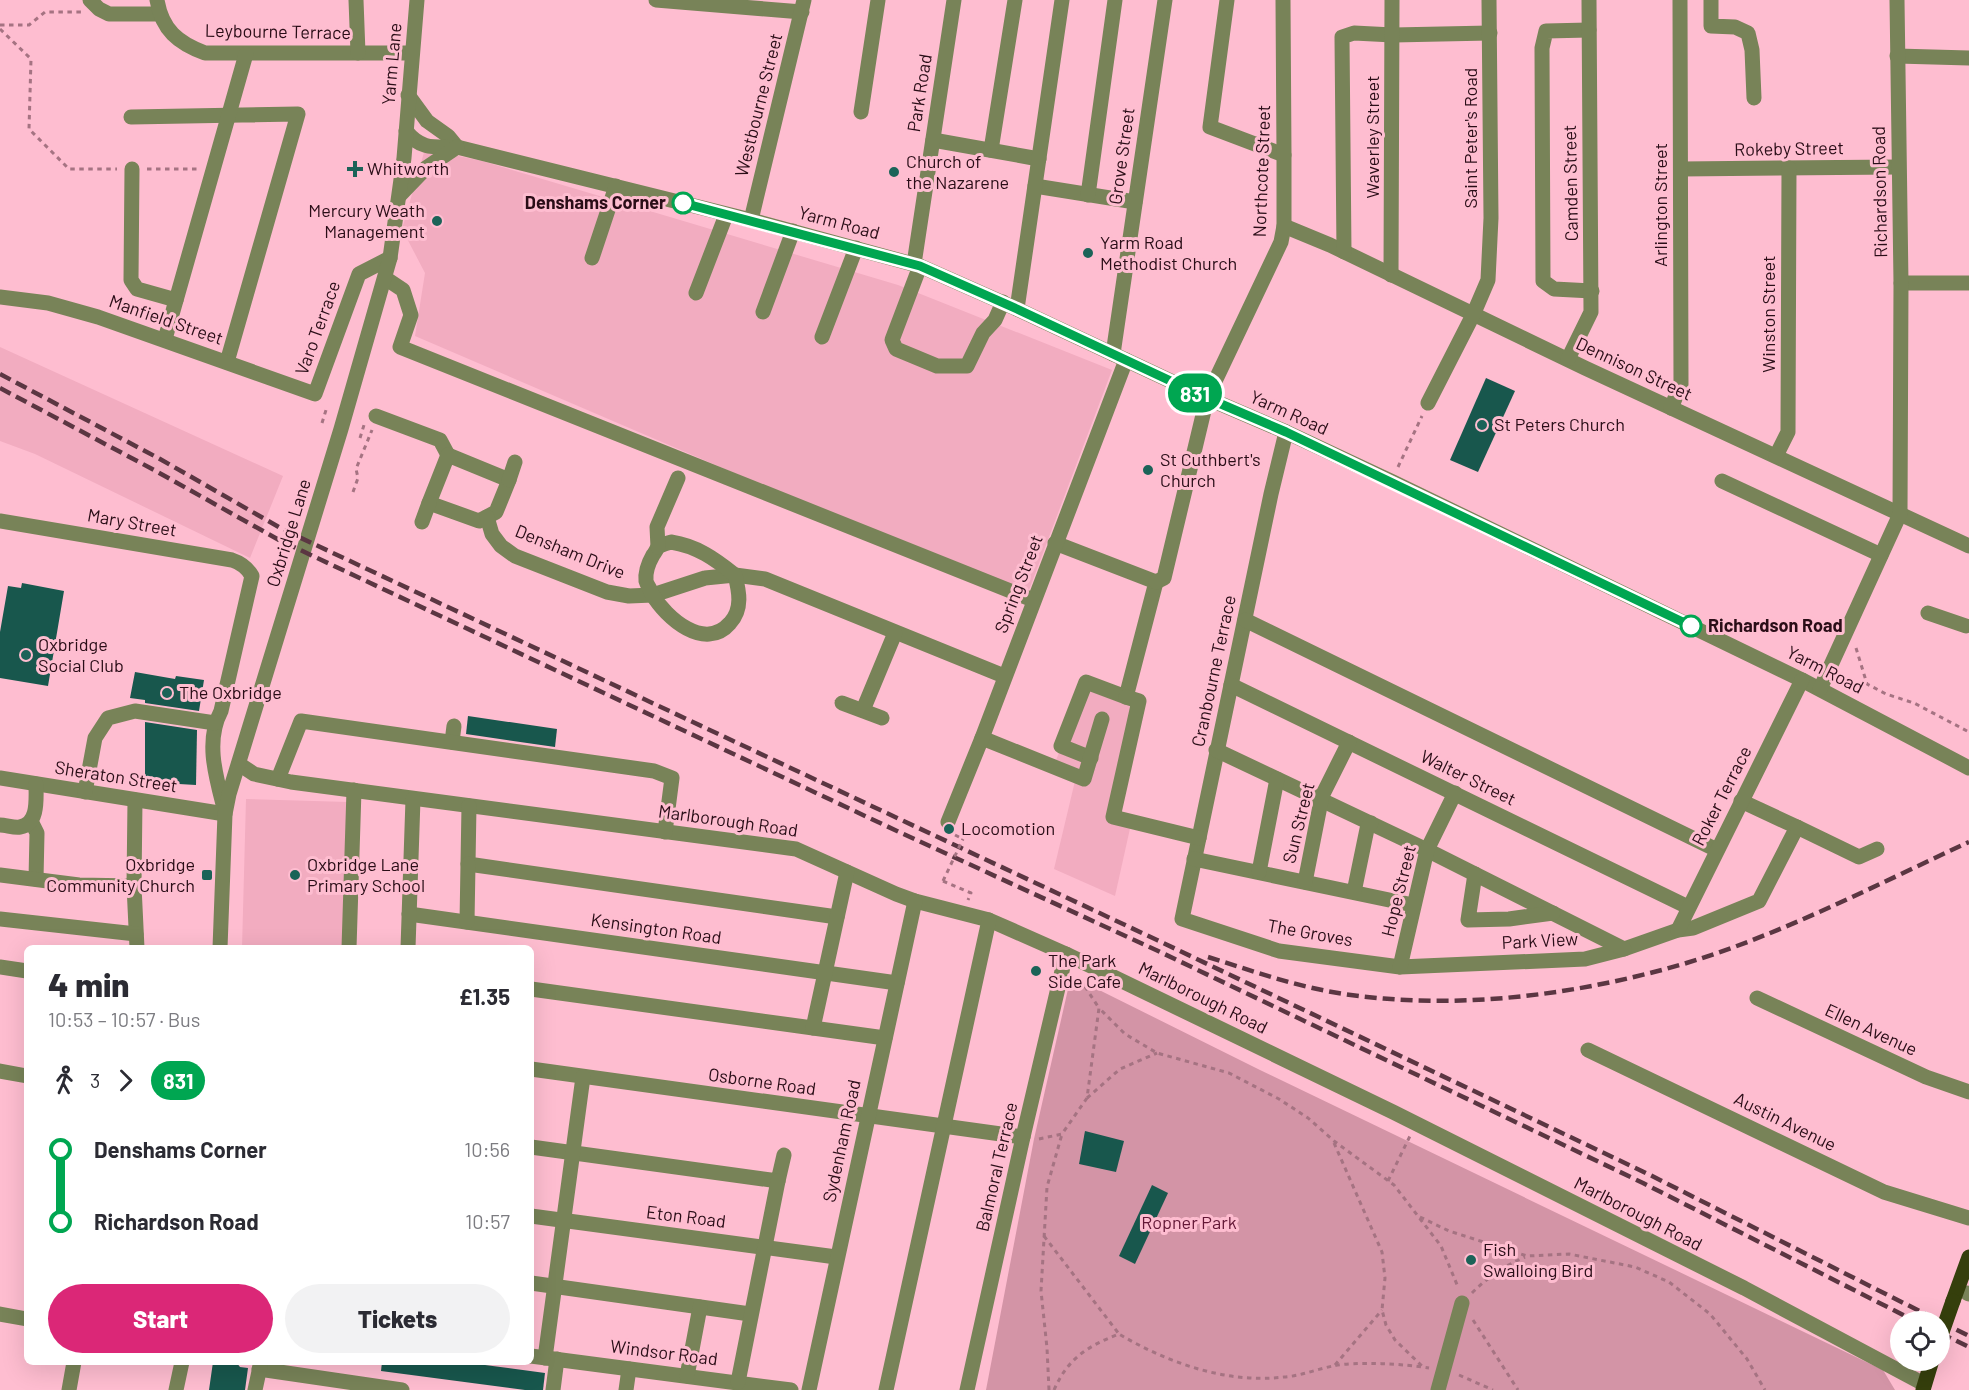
<!DOCTYPE html>
<html lang="en">
<head>
<meta charset="utf-8">
<style>
	:root { --surface:#fff; --page:#f2f2f3; --text:#2b2b33; --muted:#7c7c81; --accent:#db2777 }
	body { margin:0; font-family:Barlow,sans-serif; background:var(--page); color:var(--text); height:100vh; display:flex; flex-direction:column; font-size:22px; white-space:nowrap }
	* { box-sizing:border-box; margin:0 }
	p { font-size:20px; color:var(--muted) }
	.icon { flex:none; width:33px; height:33px; fill:none; stroke:currentColor; stroke-width:2; stroke-linecap:round; stroke-linejoin:round }
	.map { position:relative; flex:1; overflow:hidden }
	.sheet { position:absolute; left:24px; top:945px; width:510px; height:420px; display:flex; flex-direction:column; background:var(--surface); border-radius:9px; box-shadow:0 6px 24px #0002 }
	.sheet>* { flex:none }
	.badge { padding:0 12px; border-radius:20px; font-size:21px; line-height:39px }
	.fabs { position:absolute; left:1890px; top:1311px; display:grid; gap:12px }
	.fabs a { display:grid; place-items:center; width:60px; height:60px; border-radius:50%; background:var(--surface); box-shadow:0 6px 24px #0002; font-size:30px }
	.map>.badge { position:absolute; translate:-50% -50%; box-shadow:0 0 0 3px #fff }
	.legs { display:flex; align-items:center; gap:9px; height:66px; padding:0 24px; font-size:20px }
	.legs p { margin-inline-start:auto }
	.head { display:flex; align-items:center; justify-content:space-between; height:102px; padding:0 24px }
	h1 { font-size:33px; font-weight:800; line-height:45px }
	.primary-button { display:flex; gap:12px; margin-top:auto; padding:12px 24px }
	.primary-button a { flex:1; height:69px; border-radius:36px; background:var(--accent); color:#fff; font-size:24px; font-weight:800; line-height:69px; text-align:center }
	.primary-button a+a { background:var(--page); color:var(--text) }
	ul { padding:0 24px; list-style:none }
	li { display:flex; align-items:center; gap:21px; height:72px; font-size:22px }
	li i { display:grid; place-items:center; width:9px; height:100%; margin:0 8px; background:currentColor }
	li i::after { content:''; width:15px; height:15px; margin:-8px; border:4px solid; border-radius:50%; background:var(--surface) }
	li p { margin-inline-start:auto }
	li:first-child i { background:linear-gradient(#0000 50%,currentColor 0) }
	li:last-child i { background:linear-gradient(currentColor 50%,#0000 0) }
	.map>svg:first-child { display:block }
	.built { fill:#f2acc0 }
	.green { fill:#d394a6 }
	.building { fill:#18574d }
	.lines { fill:none; stroke-linecap:round; stroke-linejoin:round }
	.path { stroke:#a57382; stroke-width:3; stroke-dasharray:4.5 4.5; stroke-linecap:butt }
	.minor { stroke:#788358; stroke-width:15 }
	.major { stroke:#353f0c; stroke-width:15 }
	.rail { stroke:#5b3642; stroke-width:4.5; stroke-dasharray:12 6; stroke-linecap:butt }
	.path-bridge { stroke:#a57382; stroke-width:3; stroke-dasharray:4.5 4.5; stroke-linecap:butt }
	.major-bridge { stroke:#353f0c; stroke-width:15 }
	.line-1-casing { stroke:#fff; stroke-width:14 }
	.line-1 { stroke:#00a651; stroke-width:9 }
	.poi-dot { fill:#1b6358; stroke:#febdd0; stroke-width:2 }
	.stop-1-dot { fill:#fff; stroke:#00a651; stroke-width:3 }
	.labels { text-anchor:middle; stroke-width:6; stroke-linejoin:round; paint-order:stroke }
	.street-label { font-size:18px; fill:#2a0d17; stroke:#febdd0 }
	.poi-label { font-size:18px; fill:#2a0d17; stroke:#febdd0; text-anchor:start }
	.stop-label { font-size:18px; font-weight:bold; fill:#2a0d17; stroke:#febdd0; text-anchor:end }
	.park-label { font-size:18px; fill:#631736; stroke:#febdd0 }
</style>
</head>
<body>
<div class="map">
<svg width="1969" height="1390" viewBox="0 0 1969 1390">
	<rect width="100%" height="100%" fill="#febdd0"/>
	<g class="built">
		<path d="M425 149 482 161 898 285 1112 370 1026 598 415 336 425 273 402 229Z"/>
		<path d="M0 347 283 476 250 558 35 454 0 441Z"/>
		<path d="M1087 684 1136 701 1111 819 1131 824 1115 896 1054 869 1075 781 1052 770Z"/>
		<path d="M246 799 348 802 344 948H242Z"/>
	</g>
	<path class="green" d="M1071 976 1260 1070 1883 1370 1895 1390H986L1034 1139Z"/>
	<g class="building">
		<path d="M1486 378 1515 391 1478 472 1450 460Z"/>
		<path d="M22 583 64 591 48 686 0 678V632L8 586 21 588Z"/>
		<path d="M135 672 175 679 176 676 204 680 199 711 145 703V700L130 698Z"/>
		<path d="M468 716 557 729 555 747 466 734Z"/>
		<path d="M145 722 197 730 196 785 145 782Z"/>
		<path d="M1085 1131 1124 1141 1116 1172 1079 1164Z"/>
		<path d="M1152 1185 1168 1193 1135 1264 1119 1256Z"/>
		<path d="M213 1362H236L240 1367 248 1368 245 1390H209Z"/>
		<path d="M382 1362H462L545 1373 543 1390H525L381 1371Z"/>
	</g>
	<g class="lines">
		<g class="path">
			<path d="M0 25H29L45 12H81"/>
			<path d="M0 29 31 59 29 129 69 169H117"/>
			<path d="M147 169H198"/>
			<path d="M322 423 326 410"/>
			<path d="M360 438 364 425"/>
			<path d="M1398 467 1422 416"/>
			<path d="M353 492 358 478 356 469 372 430"/>
			<path d="M1856 648 1867 684 1886 694 1914 703 1969 732"/>
			<path d="M955 835 963 839"/>
			<path d="M943 881 971 893 968 900"/>
			<path d="M1080 979 1099 1008"/>
			<path d="M1087 1098 1120 1069 1157 1053"/>
			<path d="M1039 1139 1062 1134 1087 1098 1099 1008 1125 1034 1157 1053 1229 1073 1279 1099 1308 1118 1334 1141 1394 1185 1441 1246 1458 1287"/>
			<path d="M1334 1143 1382 1252 1385 1278 1382 1310 1386 1325 1395 1340 1422 1366"/>
			<path d="M1388 1181 1410 1136"/>
			<path d="M1420 1217 1449 1231 1527 1256 1569 1254 1635 1267 1669 1282 1710 1314 1747 1359 1765 1390"/>
			<path d="M1044 1236 1119 1334"/>
			<path d="M1472 1293C1488 1277 1504 1266 1525 1257"/>
			<path d="M1473 1320 1518 1390"/>
			<path d="M1335 1365 1382 1310"/>
			<path d="M1459 1375 1493 1390"/>
			<path d="M1049 1390 1047 1348 1041 1291 1047 1187 1062 1134"/>
			<path d="M1054 1390C1068 1358 1088 1346 1119 1334 1168 1363 1227 1384 1284 1377 1301 1376 1317 1369 1333 1366 1354 1361 1407 1364 1429 1368"/>
		</g>
		<g class="minor">
			<path d="M90 0 99 9 109 14H159"/>
			<path d="M157 0C162 30 178 43 205 53H412"/>
			<path d="M356 0 358 53"/>
			<path d="M656 0 802 12"/>
			<path d="M1227 0 1210 127 1284 155"/>
			<path d="M1711 0V26L1735 27 1748 33 1752 50 1754 98"/>
			<path d="M1589 30 1546 31 1542 48 1543 281 1554 289 1592 291"/>
			<path d="M1897 56 1969 58"/>
			<path d="M408 95 427 121 448 136 457 147"/>
			<path d="M861 112 878 0"/>
			<path d="M131 117 298 114 227 362"/>
			<path d="M406 131C421 150 434 147 457 147L751 220 920 266 1017 309 1207 398 1286 432 1393 482 1802 680 1969 768"/>
			<path d="M933 140 1039 159"/>
			<path d="M991 150 1015 0"/>
			<path d="M132 169 131 280 137 289 176 300"/>
			<path d="M1681 169 1898 167"/>
			<path d="M1035 186 1135 202"/>
			<path d="M400 195 426 168 457 147"/>
			<path d="M1088 195 1115 0"/>
			<path d="M751 220 804 0"/>
			<path d="M1284 226 1330 245 1585 368 1969 546"/>
			<path d="M1344 252 1342 37 1354 33 1393 35 1490 33"/>
			<path d="M592 258 616 186"/>
			<path d="M914 264 954 0"/>
			<path d="M920 266 892 340 896 349 937 366H967L983 333 995 320 1003 302"/>
			<path d="M1391 275 1392 0"/>
			<path d="M385 278 403 290 411 315 400 347 1033 600"/>
			<path d="M1901 283H1969"/>
			<path d="M696 293 726 215"/>
			<path d="M0 297 48 303 98 317 315 394 359 274 390 258"/>
			<path d="M1017 309 1062 0"/>
			<path d="M763 312 793 231"/>
			<path d="M822 337 856 248"/>
			<path d="M165 339 246 54"/>
			<path d="M1113 354 1165 0"/>
			<path d="M1568 359 1591 312 1589 0"/>
			<path d="M1428 403 1473 315 1488 280 1491 218 1489 0"/>
			<path d="M1671 408 1681 384 1680 0"/>
			<path d="M376 416 440 440 448 455"/>
			<path d="M1286 432 1271 494 1182 919 1279 951 1400 967 1585 959 1624 949 1678 930 1693 928 1759 901 1797 827 1741 801"/>
			<path d="M448 455 509 480 496 512 479 521 429 503Z"/>
			<path d="M1776 456 1788 432 1789 168"/>
			<path d="M509 480 515 462"/>
			<path d="M1722 481 1881 555"/>
			<path d="M487 517 492 534 501 546 515 556 607 592 629 596 653 595 705 578 735 575 765 579 1004 676"/>
			<path d="M0 521 232 560C241 563 247 567 252 576L221 711C205 741 216 777 224 808"/>
			<path d="M422 522 429 503"/>
			<path d="M671 542C697 546 715 559 735 575 739 591 743 609 730 623 705 652 666 618 652 594 651 590 647 585 646 581 645 572 649 562 653 555 654 554 658 547 658 547 661 545 668 543 671 542Z"/>
			<path d="M1055 543 1156 582 1126 697 1086 682 1061 746 1091 758"/>
			<path d="M658 547 657 527 678 478"/>
			<path d="M1156 582 1164 578 1207 398 1281 242 1284 226V155L1283 0"/>
			<path d="M1928 613 1966 626"/>
			<path d="M1245 620 1717 850"/>
			<path d="M1231 685 1688 907"/>
			<path d="M1820 689 1900 514 1901 283 1897 0"/>
			<path d="M1126 697 1139 701 1113 817 1199 838"/>
			<path d="M842 703 882 718"/>
			<path d="M863 710 895 633"/>
			<path d="M982 738 1084 779 1102 719"/>
			<path d="M452 742 454 726"/>
			<path d="M1216 750 1427 850 1624 949"/>
			<path d="M239 764 254 774 291 782 796 849 896 894 915 901 989 920 1066 954 1393 1112 1744 1288 1924 1384"/>
			<path d="M0 778 225 814"/>
			<path d="M278 779 301 721 654 771 672 778 665 832"/>
			<path d="M85 792 95 738 108 718 135 711 215 723"/>
			<path d="M135 800 134 886 137 948"/>
			<path d="M469 806 468 864 837 917"/>
			<path d="M31 821 37 833 36 879"/>
			<path d="M948 822 982 738 1126 360"/>
			<path d="M0 825C6 825 14 828 20 827 39 824 36 798 36 784"/>
			<path d="M1797 827 1859 857 1877 849"/>
			<path d="M1194 859 1413 905"/>
			<path d="M1259 872 1277 779"/>
			<path d="M1475 874 1468 920 1509 919 1553 913"/>
			<path d="M0 875 79 885 134 886"/>
			<path d="M1305 882 1322 796 1349 742"/>
			<path d="M1354 892 1367 829 1371 823"/>
			<path d="M409 914 897 983"/>
			<path d="M0 919 136 934"/>
			<path d="M467 922 468 864"/>
			<path d="M1678 930 1802 680"/>
			<path d="M220 948 225 814 229 794 341 429 390 258 404 158 417 0"/>
			<path d="M349 948 354 790"/>
			<path d="M408 948 413 799"/>
			<path d="M0 967 27 971"/>
			<path d="M1400 967 1427 850 1455 793"/>
			<path d="M531 989 885 1038"/>
			<path d="M1757 998 1926 1077 1969 1092"/>
			<path d="M813 1028 847 872"/>
			<path d="M1588 1050 1884 1192 1969 1218"/>
			<path d="M531 1069 1023 1137"/>
			<path d="M0 1071 27 1076"/>
			<path d="M531 1147 778 1181 784 1155"/>
			<path d="M531 1216 836 1257"/>
			<path d="M531 1283 750 1314"/>
			<path d="M1967 1293 1969 1294"/>
			<path d="M0 1314 27 1319"/>
			<path d="M531 1356 791 1390"/>
			<path d="M545 1358 583 1077"/>
			<path d="M259 1369 402 1390"/>
			<path d="M687 1376 700 1307"/>
			<path d="M738 1382 778 1181"/>
			<path d="M69 1390 74 1362"/>
			<path d="M176 1390 182 1362"/>
			<path d="M255 1390 261 1362"/>
			<path d="M553 1390 557 1359"/>
			<path d="M626 1390 629 1369"/>
			<path d="M809 1390 915 901"/>
			<path d="M886 1390 989 920"/>
			<path d="M967 1390 1023 1137 1066 954"/>
			<path d="M1438 1390 1462 1303"/>
		</g>
		<g class="major">
			<path d="M1953 1301 1969 1257"/>
			<path d="M1923 1390 1932 1360"/>
		</g>
		<g class="rail">
			<path d="M0 374 160 459 284 530 1157 940 1648 1174 1969 1336"/>
			<path d="M0 388 154 470 279 540 897 831 1156 950 1643 1183 1917 1322"/>
			<path d="M1208 957C1253 971 1297 987 1344 994 1447 1009 1553 998 1654 972 1762 945 1869 888 1969 842"/>
			<path d="M1940 1333 1969 1347"/>
		</g>
		<path class="path-bridge" d="M943 881 963 839"/>
		<path class="major-bridge" d="M1940 1338 1953 1301"/>
	</g>
	<g class="lines">
		<defs>
			<path id="line-1" d="M683 203 920 266 1017 309 1207 398 1286 432 1691 626"/>
		</defs>
		<use href="#line-1" class="line-1-casing"/>
		<use href="#line-1" class="line-1"/>
	</g>
	<g class="poi-dot">
		<path d="M352 160h6v6h6v6h-6v6h-6v-6h-6v-6h6z"/>
		<circle cx="894" cy="172" r="6"/>
		<circle cx="437" cy="221" r="6"/>
		<circle cx="1088" cy="253" r="6"/>
		<circle cx="1482" cy="425" r="6"/>
		<circle cx="1148" cy="470" r="6"/>
		<circle cx="26" cy="655" r="6"/>
		<circle cx="167" cy="693" r="6"/>
		<circle cx="949" cy="829" r="6"/>
		<rect x="201" y="869" width="12" height="12" rx="3"/>
		<circle cx="295" cy="875" r="6"/>
		<circle cx="1036" cy="971" r="6"/>
		<circle cx="1471" cy="1260" r="6"/>
	</g>
	<g class="stop-1-dot">
		<circle cx="683" cy="203" r="10"/>
		<circle cx="1691" cy="626" r="10"/>
	</g>
	<g class="labels">
		<g class="street-label">
			<text transform="translate(278 32) rotate(1)" y="6">Leybourne Terrace</text>
			<text transform="translate(392 64) rotate(-85)" y="6">Yarm Lane</text>
			<text transform="translate(920 93) rotate(-81)" y="6">Park Road</text>
			<text transform="translate(759 105) rotate(-76)" y="6">Westbourne Street</text>
			<text transform="translate(1373 137) rotate(-90)" y="6">Waverley Street</text>
			<text transform="translate(1471 138) rotate(-90)" y="6">Saint Peter's Road</text>
			<text transform="translate(1789 149) rotate(-1)" y="6">Rokeby Street</text>
			<text transform="translate(1122 156) rotate(-82)" y="6">Grove Street</text>
			<text transform="translate(1262 171) rotate(-88)" y="6">Northcote Street</text>
			<text transform="translate(1571 183) rotate(-91)" y="6">Camden Street</text>
			<text transform="translate(1880 192) rotate(-91)" y="6">Richardson Road</text>
			<text transform="translate(1661 205) rotate(-90)" y="6">Arlington Street</text>
			<text transform="translate(839 223) rotate(15)" y="6">Yarm Road</text>
			<text transform="translate(1769 314) rotate(-90)" y="6">Winston Street</text>
			<text transform="translate(166 320) rotate(19)" y="6">Manfield Street</text>
			<text transform="translate(318 328) rotate(-70)" y="6">Varo Terrace</text>
			<text transform="translate(1634 369) rotate(25)" y="6">Dennison Street</text>
			<text transform="translate(1289 413) rotate(24)" y="6">Yarm Road</text>
			<text transform="translate(132 523) rotate(10)" y="6">Mary Street</text>
			<text transform="translate(289 533) rotate(-73)" y="6">Oxbridge Lane</text>
			<text transform="translate(570 552) rotate(22)" y="6">Densham Drive</text>
			<text transform="translate(1019 584) rotate(-69)" y="6">Spring Street</text>
			<text transform="translate(1825 670) rotate(27)" y="6">Yarm Road</text>
			<text transform="translate(1214 671) rotate(-78)" y="6">Cranbourne Terrace</text>
			<text transform="translate(116 777) rotate(9)" y="6">Sheraton Street</text>
			<text transform="translate(1468 778) rotate(26)" y="6">Walter Street</text>
			<text transform="translate(1722 796) rotate(-63)" y="6">Roker Terrace</text>
			<text transform="translate(728 821) rotate(8)" y="6">Marlborough Road</text>
			<text transform="translate(1299 823) rotate(-76)" y="6">Sun Street</text>
			<text transform="translate(1399 891) rotate(-76)" y="6">Hope Street</text>
			<text transform="translate(656 929) rotate(8)" y="6">Kensington Road</text>
			<text transform="translate(1310 933) rotate(10)" y="6">The Groves</text>
			<text transform="translate(1540 941) rotate(-3)" y="6">Park View</text>
			<text transform="translate(1203 998) rotate(26)" y="6">Marlborough Road</text>
			<text transform="translate(1871 1030) rotate(25)" y="6">Ellen Avenue</text>
			<text transform="translate(762 1082) rotate(8)" y="6">Osborne Road</text>
			<text transform="translate(1785 1122) rotate(26)" y="6">Austin Avenue</text>
			<text transform="translate(842 1141) rotate(-78)" y="6">Sydenham Road</text>
			<text transform="translate(997 1167) rotate(-77)" y="6">Balmoral Terrace</text>
			<text transform="translate(1638 1214) rotate(27)" y="6">Marlborough Road</text>
			<text transform="translate(686 1217) rotate(7)" y="6">Eton Road</text>
			<text transform="translate(664 1353) rotate(7)" y="6">Windsor Road</text>
		</g>
		<g class="poi-label">
			<text x="906" y="168">Church of<tspan x="906" dy="21">the Nazarene</tspan></text>
			<text x="367" y="175">Whitworth</text>
			<text x="425" y="217" text-anchor="end">Mercury Weath<tspan x="425" dy="21">Management</tspan></text>
			<text x="1100" y="249">Yarm Road<tspan x="1100" dy="21">Methodist Church</tspan></text>
			<text x="1494" y="431">St Peters Church</text>
			<text x="1160" y="466">St Cuthbert's<tspan x="1160" dy="21">Church</tspan></text>
			<text x="38" y="651">Oxbridge<tspan x="38" dy="21">Social Club</tspan></text>
			<text x="179" y="699">The Oxbridge</text>
			<text x="961" y="835">Locomotion</text>
			<text x="195" y="871" text-anchor="end">Oxbridge<tspan x="195" dy="21">Community Church</tspan></text>
			<text x="307" y="871">Oxbridge Lane<tspan x="307" dy="21">Primary School</tspan></text>
			<text x="1048" y="967">The Park<tspan x="1048" dy="21">Side Cafe</tspan></text>
			<text x="1483" y="1256">Fish<tspan x="1483" dy="21">Swalloing Bird</tspan></text>
		</g>
		<g class="stop-label">
			<text x="666" y="209">Denshams Corner</text>
			<text x="1708" y="632" text-anchor="start">Richardson Road</text>
		</g>
		<g class="park-label">
			<text x="1189" y="1229">Ropner Park</text>
		</g>
	</g>
</svg>
<div class="fabs">
<a><svg class="icon" aria-label="locate" viewBox="0 0 24 24"><circle cx="12" cy="12" r="6"/><path d="M12 2v4M12 18v4M2 12h4M18 12h4"/></svg></a>
</div>
<b class="badge" style="left:1195px;top:393px;background:#00a651;color:#fff">831</b>
<section class="sheet">
<div class="head"><div><h1>4 min</h1><p>10:53 – 10:57 · Bus</p></div><b>£1.35</b></div>
<div class="legs"><svg class="icon" aria-label="walk" viewBox="0 0 24 24"><circle cx="13" cy="4" r="2"/><path d="M13 8l-2 6 4 7M11 14l-3 7M7 12l3-4h3l4 4"/></svg>3<svg class="icon" aria-label="forward" viewBox="0 0 24 24"><path d="M9 5l7 7-7 7"/></svg><b class="badge" style="background:#00a651;color:#fff">831</b></div>
<ul>
<li><i style="color:#00a651"></i><b>Denshams Corner</b><p>10:56</p></li>
<li><i style="color:#00a651"></i><b>Richardson Road</b><p>10:57</p></li>
</ul>
<div class="primary-button"><a>Start</a><a>Tickets</a></div>
</section>
</div>
</body>
</html>
